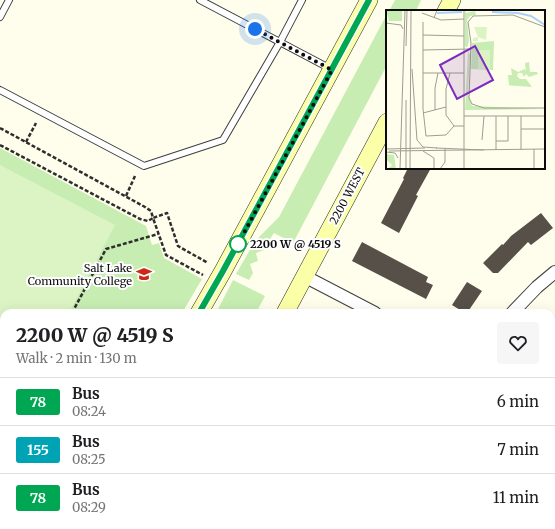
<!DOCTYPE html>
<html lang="en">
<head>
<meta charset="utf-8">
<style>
	:root { --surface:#fff; --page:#f6f6f6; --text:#202124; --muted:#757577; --line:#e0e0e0 }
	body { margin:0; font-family:Merriweather,serif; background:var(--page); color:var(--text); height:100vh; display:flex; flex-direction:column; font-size:15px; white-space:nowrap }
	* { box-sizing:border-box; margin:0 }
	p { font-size:13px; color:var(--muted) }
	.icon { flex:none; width:22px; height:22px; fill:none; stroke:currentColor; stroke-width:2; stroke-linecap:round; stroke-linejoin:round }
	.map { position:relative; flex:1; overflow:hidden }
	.details { position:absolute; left:0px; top:309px; width:555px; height:220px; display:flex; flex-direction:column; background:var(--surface); border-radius:12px 12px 0 0; box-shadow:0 4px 16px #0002 }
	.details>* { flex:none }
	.badge { padding:0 8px; border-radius:3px; font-size:14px; line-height:26px }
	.you { position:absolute; width:20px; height:20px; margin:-10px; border:3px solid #fff; border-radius:50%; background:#1a73e8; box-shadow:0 0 0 6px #1a73e833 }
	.map>.badge { position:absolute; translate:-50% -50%; box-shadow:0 0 0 2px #fff }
	.round { display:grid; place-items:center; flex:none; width:42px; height:42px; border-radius:4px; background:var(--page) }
	.head { display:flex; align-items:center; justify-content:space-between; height:68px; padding:0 16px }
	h1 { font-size:19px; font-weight:800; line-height:30px }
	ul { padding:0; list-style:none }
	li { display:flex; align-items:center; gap:12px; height:48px; padding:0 16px; border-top:1px solid var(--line) }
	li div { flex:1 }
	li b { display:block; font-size:15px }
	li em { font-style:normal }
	li .badge { min-width:44px; font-weight:700; text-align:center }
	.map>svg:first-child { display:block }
	.green { fill:#c7edb2 }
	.pitch { fill:#dcf4c4 }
	.building { fill:#565048 }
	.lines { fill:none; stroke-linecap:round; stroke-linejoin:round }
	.lane-casing { stroke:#3f3f3f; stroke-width:8 }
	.street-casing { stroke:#3f3f3f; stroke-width:14 }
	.secondary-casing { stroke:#2e2e2e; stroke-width:18 }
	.path { stroke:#2e2e2e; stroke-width:2.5; stroke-dasharray:4 2; stroke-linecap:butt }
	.lane { stroke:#fff; stroke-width:6 }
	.street { stroke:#fff; stroke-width:12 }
	.secondary { stroke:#fbffa7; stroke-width:17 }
	.line-casing { stroke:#fff; stroke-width:9 }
	.line { stroke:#00a651; stroke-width:6 }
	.walk { stroke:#0c0c0c; stroke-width:4; stroke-dasharray:0 7.2 }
	.stop-dot { fill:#fff; stroke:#00a651; stroke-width:2 }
	.labels { text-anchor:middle; stroke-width:4; stroke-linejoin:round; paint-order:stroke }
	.street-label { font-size:11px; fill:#0c0c0c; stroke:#fff }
	.stop-label { font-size:11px; font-weight:bold; fill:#0c0c0c; stroke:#fff; text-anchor:start }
	.poi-label { font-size:11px; fill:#0c0c0c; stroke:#fff; text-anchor:end }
	.inset-river { fill:none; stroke:#abd1fc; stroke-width:2 }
	.inset-road { fill:none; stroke:#9e9d92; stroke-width:1 }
	.view { fill:#7b2cbf; fill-opacity:0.15; stroke:#7b2cbf; stroke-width:2 }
	.inset-edge { fill:none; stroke:#0c0c0c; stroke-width:2 }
</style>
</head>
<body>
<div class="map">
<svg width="555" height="529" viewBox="0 0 555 529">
	<rect width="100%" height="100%" fill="#fffeec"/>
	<g class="green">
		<path d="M395 0H421L416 11H389Z"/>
		<path d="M387 14V65L293 243 274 233 270 239 262 242 264 250 256 253 258 261 250 264 253 273 249 280 236 274 255 241 279 217Z"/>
		<path d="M0 148 146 226 152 245 159 243 164 258 202 279 182 313H4V525H50L47 529H0Z"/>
		<path d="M233 280 265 296 256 313H216Z"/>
	</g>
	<path class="pitch" d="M0 165 115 225 69 313H4V436L0 444Z"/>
	<g class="building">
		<path d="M408 168H431L416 195 418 196 399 233 381 223 404 179 403 178Z"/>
		<path d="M541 213 553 228 531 245 528 242 498 273H493L483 263 502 244 503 245 511 236Z"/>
		<path d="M362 242 428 277 426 282 433 285 426 299 352 261Z"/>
		<path d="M467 282 482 291 467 313H465L452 305Z"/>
	</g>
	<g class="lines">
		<defs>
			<g id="lane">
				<path d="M200 0 331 69"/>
				<path d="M0 17 9 0"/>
				<path d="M0 90 144 166 223 140 280 42 302 0"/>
			</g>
			<g id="street">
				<path d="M304 276 375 313"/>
				<path d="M512 313 537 287 555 272"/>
				<path d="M551 405 555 408"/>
			</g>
			<g id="secondary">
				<path d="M446 11 452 0"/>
				<path d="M199 313 223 271 369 0"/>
				<path d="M285 313 387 122"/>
				<path d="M85 525 93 529"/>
				<path d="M64 529 66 525"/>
				<path d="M169 529 171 525"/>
			</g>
		</defs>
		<use href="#lane" class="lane-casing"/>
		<use href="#street" class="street-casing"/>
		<use href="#secondary" class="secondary-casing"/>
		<g class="path">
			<path d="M0 128 145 207 151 211 153 218 167 213 178 246 208 263"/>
			<path d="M26 142 36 123"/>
			<path d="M0 145 140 219 148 221 153 218 166 255 203 275"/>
			<path d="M126 196 135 176"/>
			<path d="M72 313 106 249 158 234"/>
			<path d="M0 449 4 441"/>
		</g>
		<use href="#lane" class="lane"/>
		<use href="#street" class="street"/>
		<use href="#secondary" class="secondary"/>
	</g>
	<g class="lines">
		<defs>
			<path id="line" d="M199 313 223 271 369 0"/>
		</defs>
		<use href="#line" class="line-casing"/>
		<use href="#line" class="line"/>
		<path class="walk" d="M238 244 332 70 255 29"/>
	</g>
	<defs>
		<symbol id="university-bare" viewBox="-9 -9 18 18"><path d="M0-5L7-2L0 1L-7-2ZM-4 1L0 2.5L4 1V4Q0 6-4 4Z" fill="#ca2a17" stroke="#fff" stroke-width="2.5" paint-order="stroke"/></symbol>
	</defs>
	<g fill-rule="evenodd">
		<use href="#university-bare" x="133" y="263" width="22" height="22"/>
	</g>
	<circle class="stop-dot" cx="238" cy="244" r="8"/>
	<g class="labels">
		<g class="street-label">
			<text transform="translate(347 196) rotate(-62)" y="4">2200 WEST</text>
		</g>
		<g class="stop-label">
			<text x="250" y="248">2200 W @ 4519 S</text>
		</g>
		<g class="poi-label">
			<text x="132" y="272">Salt Lake<tspan x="132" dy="13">Community College</tspan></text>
		</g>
	</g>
	<g transform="translate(386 10)">
		<rect width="159" height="159" fill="#fffeec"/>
		<path d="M0 0H16V11H3ZM79 0 80 3 89 1 90 5 84 6 81 10 83 31 81 38 79 36ZM108 31 107 60 85 59 86 33ZM82 41 84 45 82 84 86 96 159 99 79 100ZM143 52 144 62H151L152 64 143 67 140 64 138 67 136 63H132L131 66 134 69H140L146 77 120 75H123L122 65H126L125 58 132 62 139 59 140 62 139 53ZM0 144 8 145 10 159 3 158 6 155 0 149Z" fill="#c7edb2"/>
		<path d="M88 17H101L100 30 92 27V31H87V28L92 27ZM92 40H104V59H92Z" fill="#dcf4c4"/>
		<path class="inset-river" d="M106 2 132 3 145 6 159 15M51 3 76 2"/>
		<path class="inset-road" d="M36 3 55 10 78 9M48 8 51 0H74M37 12V99L40 126 60 125 68 116M0 13 15 15 17 19M159 17 127 5 87 6 82 12 85 33 83 88 86 94 98 98H159M37 25 78 26M20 36 21 0M37 40 85 39M26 59 31 130 37 137 51 138M37 63H78M64 63 60 79V105L68 116H78M20 90V159M49 100V78L52 63M37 103 60 97M78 106H159M110 106V140M135 106V140M135 119H159M96 130 98 106M110 131H122V106M50 138 98 140M0 139 39 138M148 139V159M3 141 159 139M37 141 48 148V159M0 142 9 143 12 148M14 159 19 0M24 159 25 0M54 159 59 152V138M78 159V0"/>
		<path class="view" d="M89 36 107 70 71 89 54 55Z"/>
		<rect width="159" height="159" class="inset-edge"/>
	</g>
</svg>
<div class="you" style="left:255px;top:29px"></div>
<section class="details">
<div class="head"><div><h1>2200 W @ 4519 S</h1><p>Walk · 2 min · 130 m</p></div><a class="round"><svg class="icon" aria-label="heart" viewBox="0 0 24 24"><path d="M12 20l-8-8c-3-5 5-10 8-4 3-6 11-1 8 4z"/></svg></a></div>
<ul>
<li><span class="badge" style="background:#00a651;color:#fff">78</span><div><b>Bus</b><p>08:24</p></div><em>6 min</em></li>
<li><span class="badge" style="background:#00a3b4;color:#fff">155</span><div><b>Bus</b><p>08:25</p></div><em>7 min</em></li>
<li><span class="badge" style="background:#00a651;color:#fff">78</span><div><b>Bus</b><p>08:29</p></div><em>11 min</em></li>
</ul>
</section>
</div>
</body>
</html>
